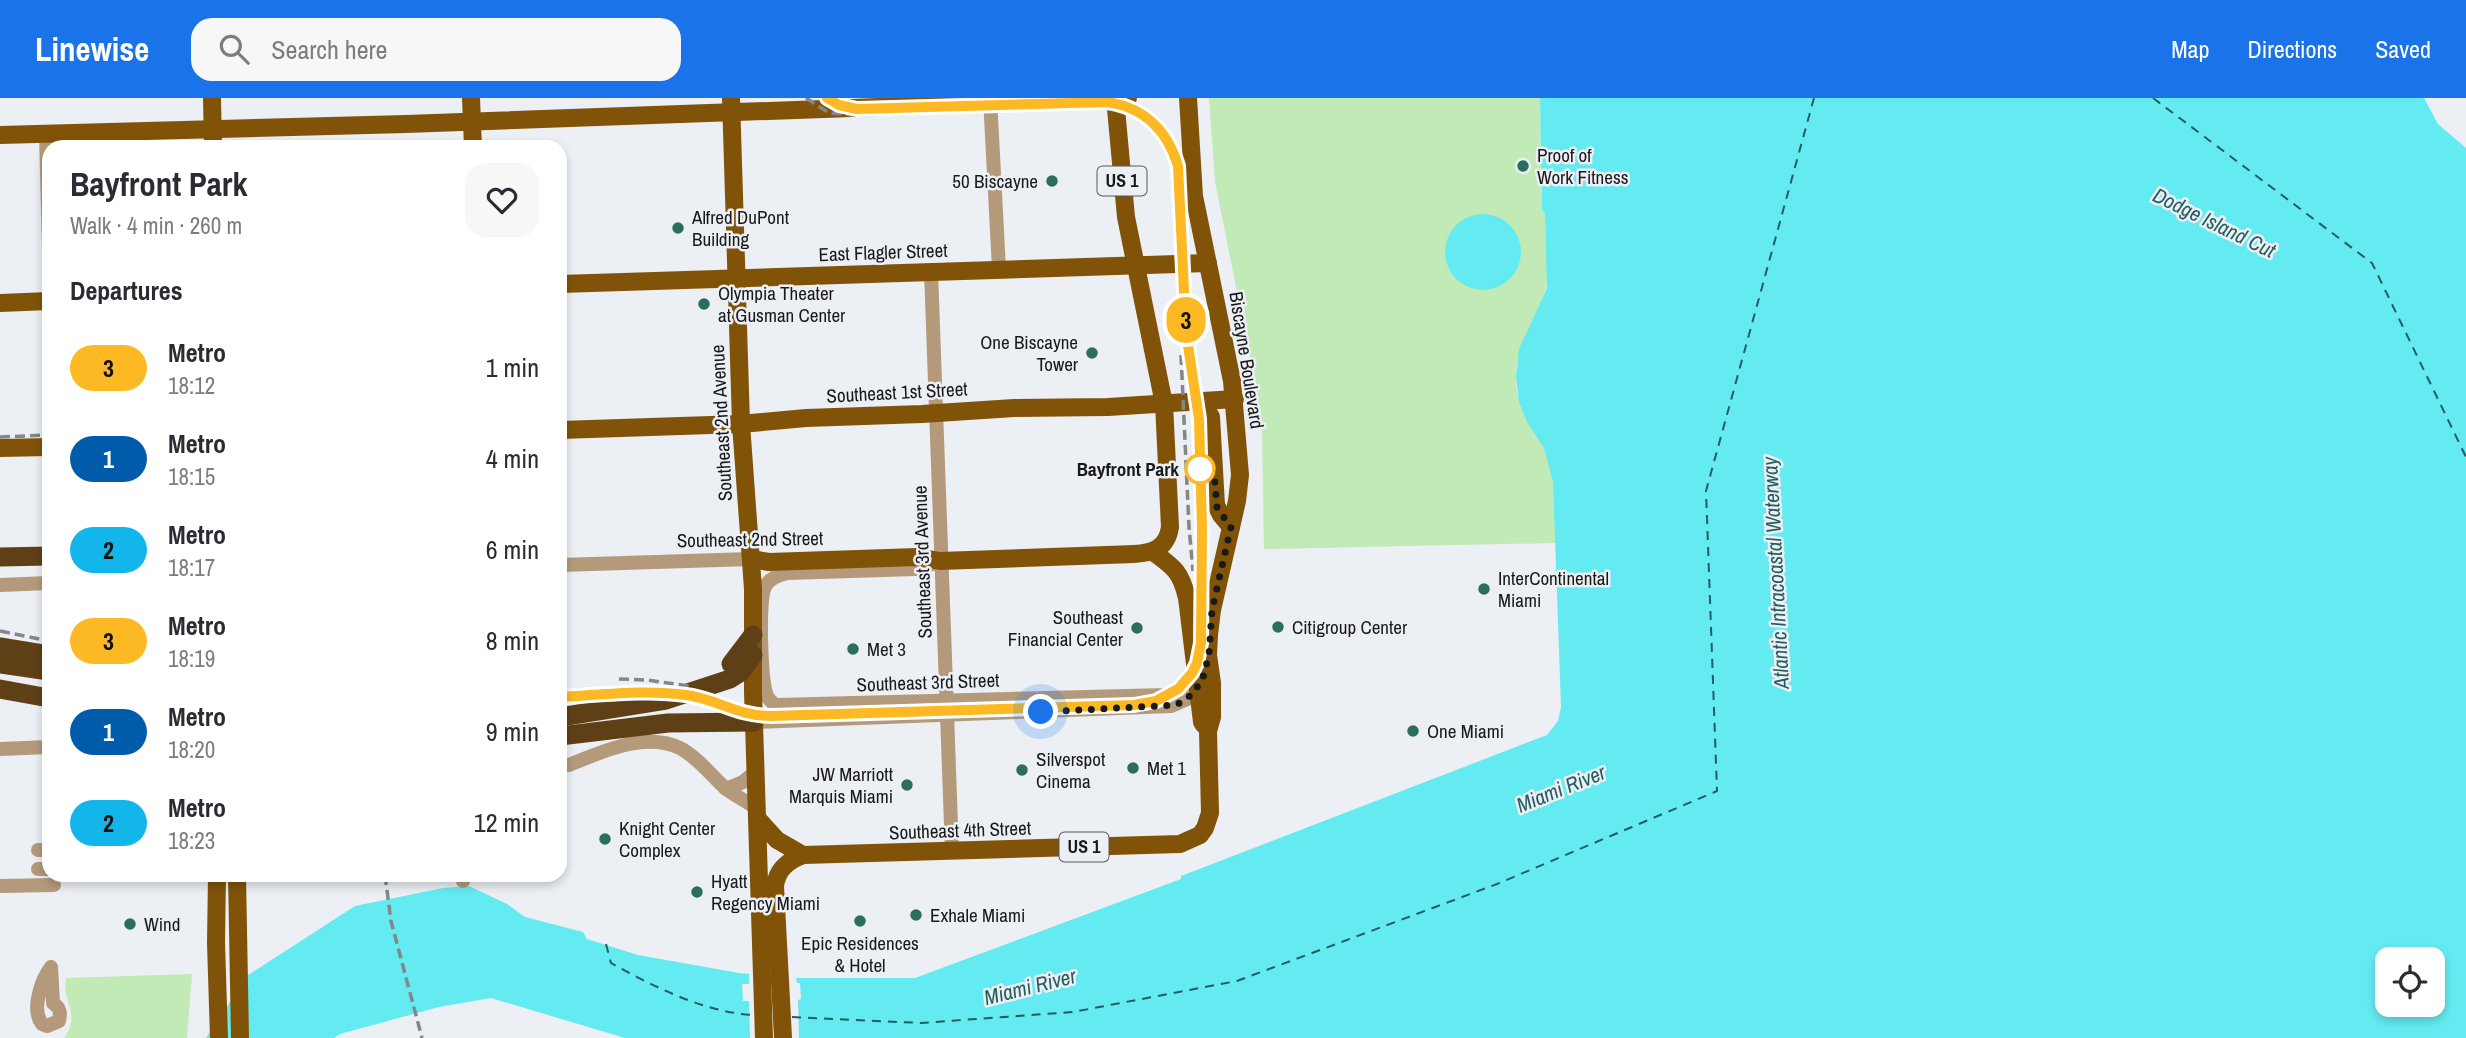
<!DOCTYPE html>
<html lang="en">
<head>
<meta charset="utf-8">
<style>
	:root { --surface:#fff; --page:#f7f7f7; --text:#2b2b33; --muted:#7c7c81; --accent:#1a73e8 }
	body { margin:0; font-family:"Archivo Narrow",sans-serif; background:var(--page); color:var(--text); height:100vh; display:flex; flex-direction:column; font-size:26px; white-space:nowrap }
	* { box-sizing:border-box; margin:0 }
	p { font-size:23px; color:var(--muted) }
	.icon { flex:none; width:38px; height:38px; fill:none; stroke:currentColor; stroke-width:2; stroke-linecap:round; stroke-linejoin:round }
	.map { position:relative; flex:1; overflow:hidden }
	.drawer { position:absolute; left:42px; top:42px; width:525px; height:742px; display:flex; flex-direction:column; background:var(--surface); border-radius:21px; box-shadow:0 4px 10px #0003 }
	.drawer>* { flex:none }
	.badge { padding:0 14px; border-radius:23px; font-size:24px; line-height:46px }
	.fabs { position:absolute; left:2375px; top:849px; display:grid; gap:14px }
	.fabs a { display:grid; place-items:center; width:70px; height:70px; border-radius:14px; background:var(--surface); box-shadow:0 4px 10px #0003; font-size:35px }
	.you { position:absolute; width:35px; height:35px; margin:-18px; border:5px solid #fff; border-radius:50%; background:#1a73e8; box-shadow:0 0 0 10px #1a73e833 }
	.map>.badge { position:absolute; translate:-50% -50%; box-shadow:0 0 0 4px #fff }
	h2 { padding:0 28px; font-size:26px; line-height:63px }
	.round { display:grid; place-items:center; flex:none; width:74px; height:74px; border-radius:21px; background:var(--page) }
	.headline { display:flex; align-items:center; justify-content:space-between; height:119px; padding:0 28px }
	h1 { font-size:33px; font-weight:700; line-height:52px }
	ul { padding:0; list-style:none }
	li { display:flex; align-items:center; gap:21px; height:91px; padding:0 28px }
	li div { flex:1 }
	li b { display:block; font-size:26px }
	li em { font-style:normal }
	li .badge { min-width:77px; font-weight:700; text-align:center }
	header { display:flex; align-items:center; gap:42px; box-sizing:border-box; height:98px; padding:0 35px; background:var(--accent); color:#fff }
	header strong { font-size:33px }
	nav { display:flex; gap:38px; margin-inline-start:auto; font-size:24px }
	.search { width:490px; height:63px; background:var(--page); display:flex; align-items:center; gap:18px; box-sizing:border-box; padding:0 24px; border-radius:21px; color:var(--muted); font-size:26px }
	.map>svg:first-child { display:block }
	.green { fill:#c1eab7 }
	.water { fill:#64ebf1; fill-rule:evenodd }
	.pier { fill:#eceff4 }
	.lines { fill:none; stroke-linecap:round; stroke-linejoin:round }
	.ferry { stroke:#245d60; stroke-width:2; stroke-dasharray:9 7; stroke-linecap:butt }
	.minor { stroke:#b49a7b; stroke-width:14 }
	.major { stroke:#805309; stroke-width:18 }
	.highway { stroke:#5f4016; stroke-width:19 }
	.rail { stroke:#84868a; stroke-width:3.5; stroke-dasharray:10 5; stroke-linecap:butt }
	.line-casing { stroke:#fff; stroke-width:16 }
	.line { stroke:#fdb924; stroke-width:10 }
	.walk { stroke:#18191b; stroke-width:7; stroke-dasharray:0 12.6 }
	.poi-dot { fill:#2b6e60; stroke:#eceff4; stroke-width:2.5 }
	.stop-dot { fill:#fff; stroke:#fdb924; stroke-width:3.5 }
	.labels { text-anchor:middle; stroke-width:5; stroke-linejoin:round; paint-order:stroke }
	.shield { fill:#eceff4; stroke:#58595c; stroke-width:2 }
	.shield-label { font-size:18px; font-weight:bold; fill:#18191b }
	.poi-label { font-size:19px; fill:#18191b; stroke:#eceff4; text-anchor:start }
	.street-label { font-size:19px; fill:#18191b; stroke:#eceff4 }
	.stop-label { font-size:19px; font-weight:bold; fill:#18191b; stroke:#eceff4; text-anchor:end }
	.water-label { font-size:21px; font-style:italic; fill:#245d60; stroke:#eceff4 }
</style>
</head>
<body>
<header>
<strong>Linewise</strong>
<div class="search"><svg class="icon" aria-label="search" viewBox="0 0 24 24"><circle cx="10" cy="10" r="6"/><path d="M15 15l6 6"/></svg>Search here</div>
<nav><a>Map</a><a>Directions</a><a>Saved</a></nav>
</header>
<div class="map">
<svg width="2466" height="940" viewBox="0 0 2466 940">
	<rect width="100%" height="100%" fill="#eceff4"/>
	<g class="green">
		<path d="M1209 0H1540L1542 112 1545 116C1545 130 1549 181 1546 191 1535 221 1516 247 1516 281 1516 313 1538 332 1548 359 1558 386 1555 417 1555 445L1264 451 1262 336 1251 264 1215 84Z"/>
		<path d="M192 876 187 940H64C82 915 61 904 66 880Z"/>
	</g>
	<g class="water">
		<path d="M1540 0H2424L2438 26 2466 50V940H625L491 900 439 909 340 936 334 940H206L248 877 355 808 443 790 469 788 507 806 525 819 583 834 587 841 638 857 739 875 795 880H915L1181 781V778L1547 637 1558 623 1561 609 1553 384 1544 350 1527 324 1519 304 1516 279 1519 251 1547 190 1545 116 1542 112ZM2387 861H2432V906H2387Z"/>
		<circle cx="1483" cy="154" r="38"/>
	</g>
	<path class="pier" d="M749 873 795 876 797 885H800L801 901 798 902 799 940H750L749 903H743L742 886H749Z"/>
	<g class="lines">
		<g class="ferry">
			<path d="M2153 0 2372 165 2466 359"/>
			<path d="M606 846 611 865C652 888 706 915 754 917"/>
			<path d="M792 919 921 925 1073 914 1237 883 1497 786 1717 693 1706 393 1814 0"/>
		</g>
		<g class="minor">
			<path d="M990 0 999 171"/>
			<path d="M46 35 49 152"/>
			<path d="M931 173 952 754"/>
			<path d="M560 467 751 461"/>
			<path d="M0 487 49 485"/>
			<path d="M776 607 1166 597 1183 592 1193 578"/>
			<path d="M782 614C777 608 770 604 767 598 761 584 758 501 765 489 769 480 779 477 787 475L916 471 939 464"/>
			<path d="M754 624 1171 608 1187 601 1198 589"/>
			<path d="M0 651 49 649"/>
			<path d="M569 667C601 654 646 633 680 650 697 659 711 677 725 690 735 698 747 703 757 711"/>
			<path d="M726 691 743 684 757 672"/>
			<path d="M38 752H49"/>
			<path d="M38 771H49"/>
			<path d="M463 777V783"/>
			<path d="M0 788 54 787"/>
			<path d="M51 869 53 905C60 910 61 914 59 923L47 928 42 926C31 912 41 882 51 869Z"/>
		</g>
		<g class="major">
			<path d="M212 0 213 49"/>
			<path d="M471 0 473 49"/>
			<path d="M731 0 741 326 753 491V594L764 940"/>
			<path d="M0 37 406 26 1128 0"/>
			<path d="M560 186 1208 165"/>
			<path d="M0 205 49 203"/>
			<path d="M1202 304 1211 319 1216 407 1221 417 1231 429"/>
			<path d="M560 332 741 326 806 320 922 316 1014 310 1108 309 1235 301"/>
			<path d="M0 350 49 349"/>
			<path d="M1153 454C1174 469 1181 474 1187 500L1202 624 1204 627"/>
			<path d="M751 461 769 464 917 459 940 463 1134 456C1153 455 1167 450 1170 429L1164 306 1126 119 1115 0"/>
			<path d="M757 720 777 742 803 757"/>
			<path d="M217 777 216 845 219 940"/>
			<path d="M237 777 240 940"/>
			<path d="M783 940 775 788C777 772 787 763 803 757L1180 746 1200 737 1205 730 1210 715 1208 633 1212 619V585L1208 557 1209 537 1212 512 1237 403 1240 377 1232 283 1194 98 1188 0"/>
		</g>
		<g class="highway">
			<path d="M0 459 49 458"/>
			<path d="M0 549 49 557"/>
			<path d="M0 566 49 573"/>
			<path d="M731 566 753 537"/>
			<path d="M0 591 49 600"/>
			<path d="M560 619 666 602 730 581 741 574 753 557"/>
			<path d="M560 638 668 625 754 624"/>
		</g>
		<g class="rail">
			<path d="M806 0 829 15 854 17"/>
			<path d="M1181 257 1189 429 1193 473"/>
			<path d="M0 339 49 337"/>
			<path d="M0 533 49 543"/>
			<path d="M619 581 647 582 689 588"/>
			<path d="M560 599C601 597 646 591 686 597 717 601 739 618 771 619L1134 606 1156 603 1178 591 1192 575 1201 545 1202 429 1199 321 1187 234 1179 82C1174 40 1150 10 1107 4L857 11 839 7 827 0"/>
			<path d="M385 777 391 823 422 940"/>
		</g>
	</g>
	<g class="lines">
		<defs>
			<path id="line" d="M560 599C601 597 646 591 686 597 717 601 737 618 771 618L1134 607 1156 603 1178 591 1192 575 1197 565 1201 545 1202 429 1199 321 1186 234 1178 68C1168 33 1144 9 1107 4L857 11 839 7 827 0"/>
		</defs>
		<use href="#line" class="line-casing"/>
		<use href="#line" class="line"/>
		<path class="walk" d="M1041 614 1176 607 1187 601 1202 583 1209 557 1212 512 1231 429 1217 410 1214 373 1200 371"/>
	</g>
	<g class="poi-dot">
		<circle cx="1523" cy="68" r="7"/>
		<circle cx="1052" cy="83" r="7"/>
		<circle cx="678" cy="130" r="7"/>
		<circle cx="704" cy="206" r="7"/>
		<circle cx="1092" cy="255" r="7"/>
		<circle cx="1484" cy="491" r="7"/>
		<circle cx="1278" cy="529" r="7"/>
		<circle cx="1137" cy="530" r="7"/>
		<circle cx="853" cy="551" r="7"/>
		<circle cx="1413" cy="633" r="7"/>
		<circle cx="1133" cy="670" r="7"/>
		<circle cx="1022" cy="672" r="7"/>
		<circle cx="907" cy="687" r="7"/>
		<circle cx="605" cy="741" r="7"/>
		<circle cx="697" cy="794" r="7"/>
		<circle cx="916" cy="817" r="7"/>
		<circle cx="860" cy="823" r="7"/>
		<circle cx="130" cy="826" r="7"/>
	</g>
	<circle class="stop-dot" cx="1200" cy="371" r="14"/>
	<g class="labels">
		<g class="shield">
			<rect x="1097.5" y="68.5" width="49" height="29" rx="5"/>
			<rect x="1059.5" y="734.5" width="49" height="29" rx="5"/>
		</g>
		<g class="shield-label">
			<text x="1122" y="89">US 1</text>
			<text x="1084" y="755">US 1</text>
		</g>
		<g class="poi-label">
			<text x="1537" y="64">Proof of<tspan x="1537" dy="22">Work Fitness</tspan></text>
			<text x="1038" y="90" text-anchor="end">50 Biscayne</text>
			<text x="692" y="126">Alfred DuPont<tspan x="692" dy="22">Building</tspan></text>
			<text x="718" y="202">Olympia Theater<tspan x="718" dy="22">at Gusman Center</tspan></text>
			<text x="1078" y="251" text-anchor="end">One Biscayne<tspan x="1078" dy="22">Tower</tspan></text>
			<text x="1498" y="487">InterContinental<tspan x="1498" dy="22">Miami</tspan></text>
			<text x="1123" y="526" text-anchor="end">Southeast<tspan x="1123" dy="22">Financial Center</tspan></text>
			<text x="1292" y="536">Citigroup Center</text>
			<text x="867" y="558">Met 3</text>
			<text x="1427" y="640">One Miami</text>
			<text x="1036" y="668">Silverspot<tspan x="1036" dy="22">Cinema</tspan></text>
			<text x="1147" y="677">Met 1</text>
			<text x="893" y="683" text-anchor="end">JW Marriott<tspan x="893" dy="22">Marquis Miami</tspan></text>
			<text x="619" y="737">Knight Center<tspan x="619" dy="22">Complex</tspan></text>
			<text x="711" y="790">Hyatt<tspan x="711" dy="22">Regency Miami</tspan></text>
			<text x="930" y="824">Exhale Miami</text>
			<text x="144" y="833">Wind</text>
			<text x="860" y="852" text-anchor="middle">Epic Residences<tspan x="860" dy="22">&amp; Hotel</tspan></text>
		</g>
		<g class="street-label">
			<text transform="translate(883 154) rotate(-2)" y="7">East Flagler Street</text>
			<text transform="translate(1247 262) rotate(81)" y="7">Biscayne Boulevard</text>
			<text transform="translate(897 294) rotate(-3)" y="7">Southeast 1st Street</text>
			<text transform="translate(721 325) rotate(-93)" y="7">Southeast 2nd Avenue</text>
			<text transform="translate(750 441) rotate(-1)" y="7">Southeast 2nd Street</text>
			<text transform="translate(922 464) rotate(-92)" y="7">Southeast 3rd Avenue</text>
			<text transform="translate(928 584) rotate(-2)" y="7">Southeast 3rd Street</text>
			<text transform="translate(960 732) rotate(-2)" y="7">Southeast 4th Street</text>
		</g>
		<g class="stop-label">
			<text x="1179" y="378">Bayfront Park</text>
		</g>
		<g class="water-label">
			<text transform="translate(2214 125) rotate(26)" y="7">Dodge Island Cut</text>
			<text transform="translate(1776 475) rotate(-93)" y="7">Atlantic Intracoastal Waterway</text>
			<text transform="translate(1561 691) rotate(-22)" y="7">Miami River</text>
			<text transform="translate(1030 889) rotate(-14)" y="7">Miami River</text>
		</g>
	</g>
</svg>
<div class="fabs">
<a><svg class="icon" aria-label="locate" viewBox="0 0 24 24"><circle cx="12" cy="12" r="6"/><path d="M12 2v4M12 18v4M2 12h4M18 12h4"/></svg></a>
</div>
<div class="you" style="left:1041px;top:614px"></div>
<b class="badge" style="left:1186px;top:222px;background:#fdb924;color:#111">3</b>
<section class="drawer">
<div class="headline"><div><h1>Bayfront Park</h1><p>Walk · 4 min · 260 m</p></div><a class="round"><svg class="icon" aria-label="heart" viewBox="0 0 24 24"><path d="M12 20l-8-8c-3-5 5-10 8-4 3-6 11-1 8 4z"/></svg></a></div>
<h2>Departures</h2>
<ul>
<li><span class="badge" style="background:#fdb924;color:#111">3</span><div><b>Metro</b><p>18:12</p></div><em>1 min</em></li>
<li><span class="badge" style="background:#005cab;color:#fff">1</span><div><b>Metro</b><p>18:15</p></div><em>4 min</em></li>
<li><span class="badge" style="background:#13b6ea;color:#111">2</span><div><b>Metro</b><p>18:17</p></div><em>6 min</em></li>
<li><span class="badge" style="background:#fdb924;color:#111">3</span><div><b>Metro</b><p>18:19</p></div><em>8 min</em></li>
<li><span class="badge" style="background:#005cab;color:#fff">1</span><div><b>Metro</b><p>18:20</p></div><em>9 min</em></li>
<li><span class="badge" style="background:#13b6ea;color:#111">2</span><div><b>Metro</b><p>18:23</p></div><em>12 min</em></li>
</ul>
</section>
</div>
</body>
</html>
